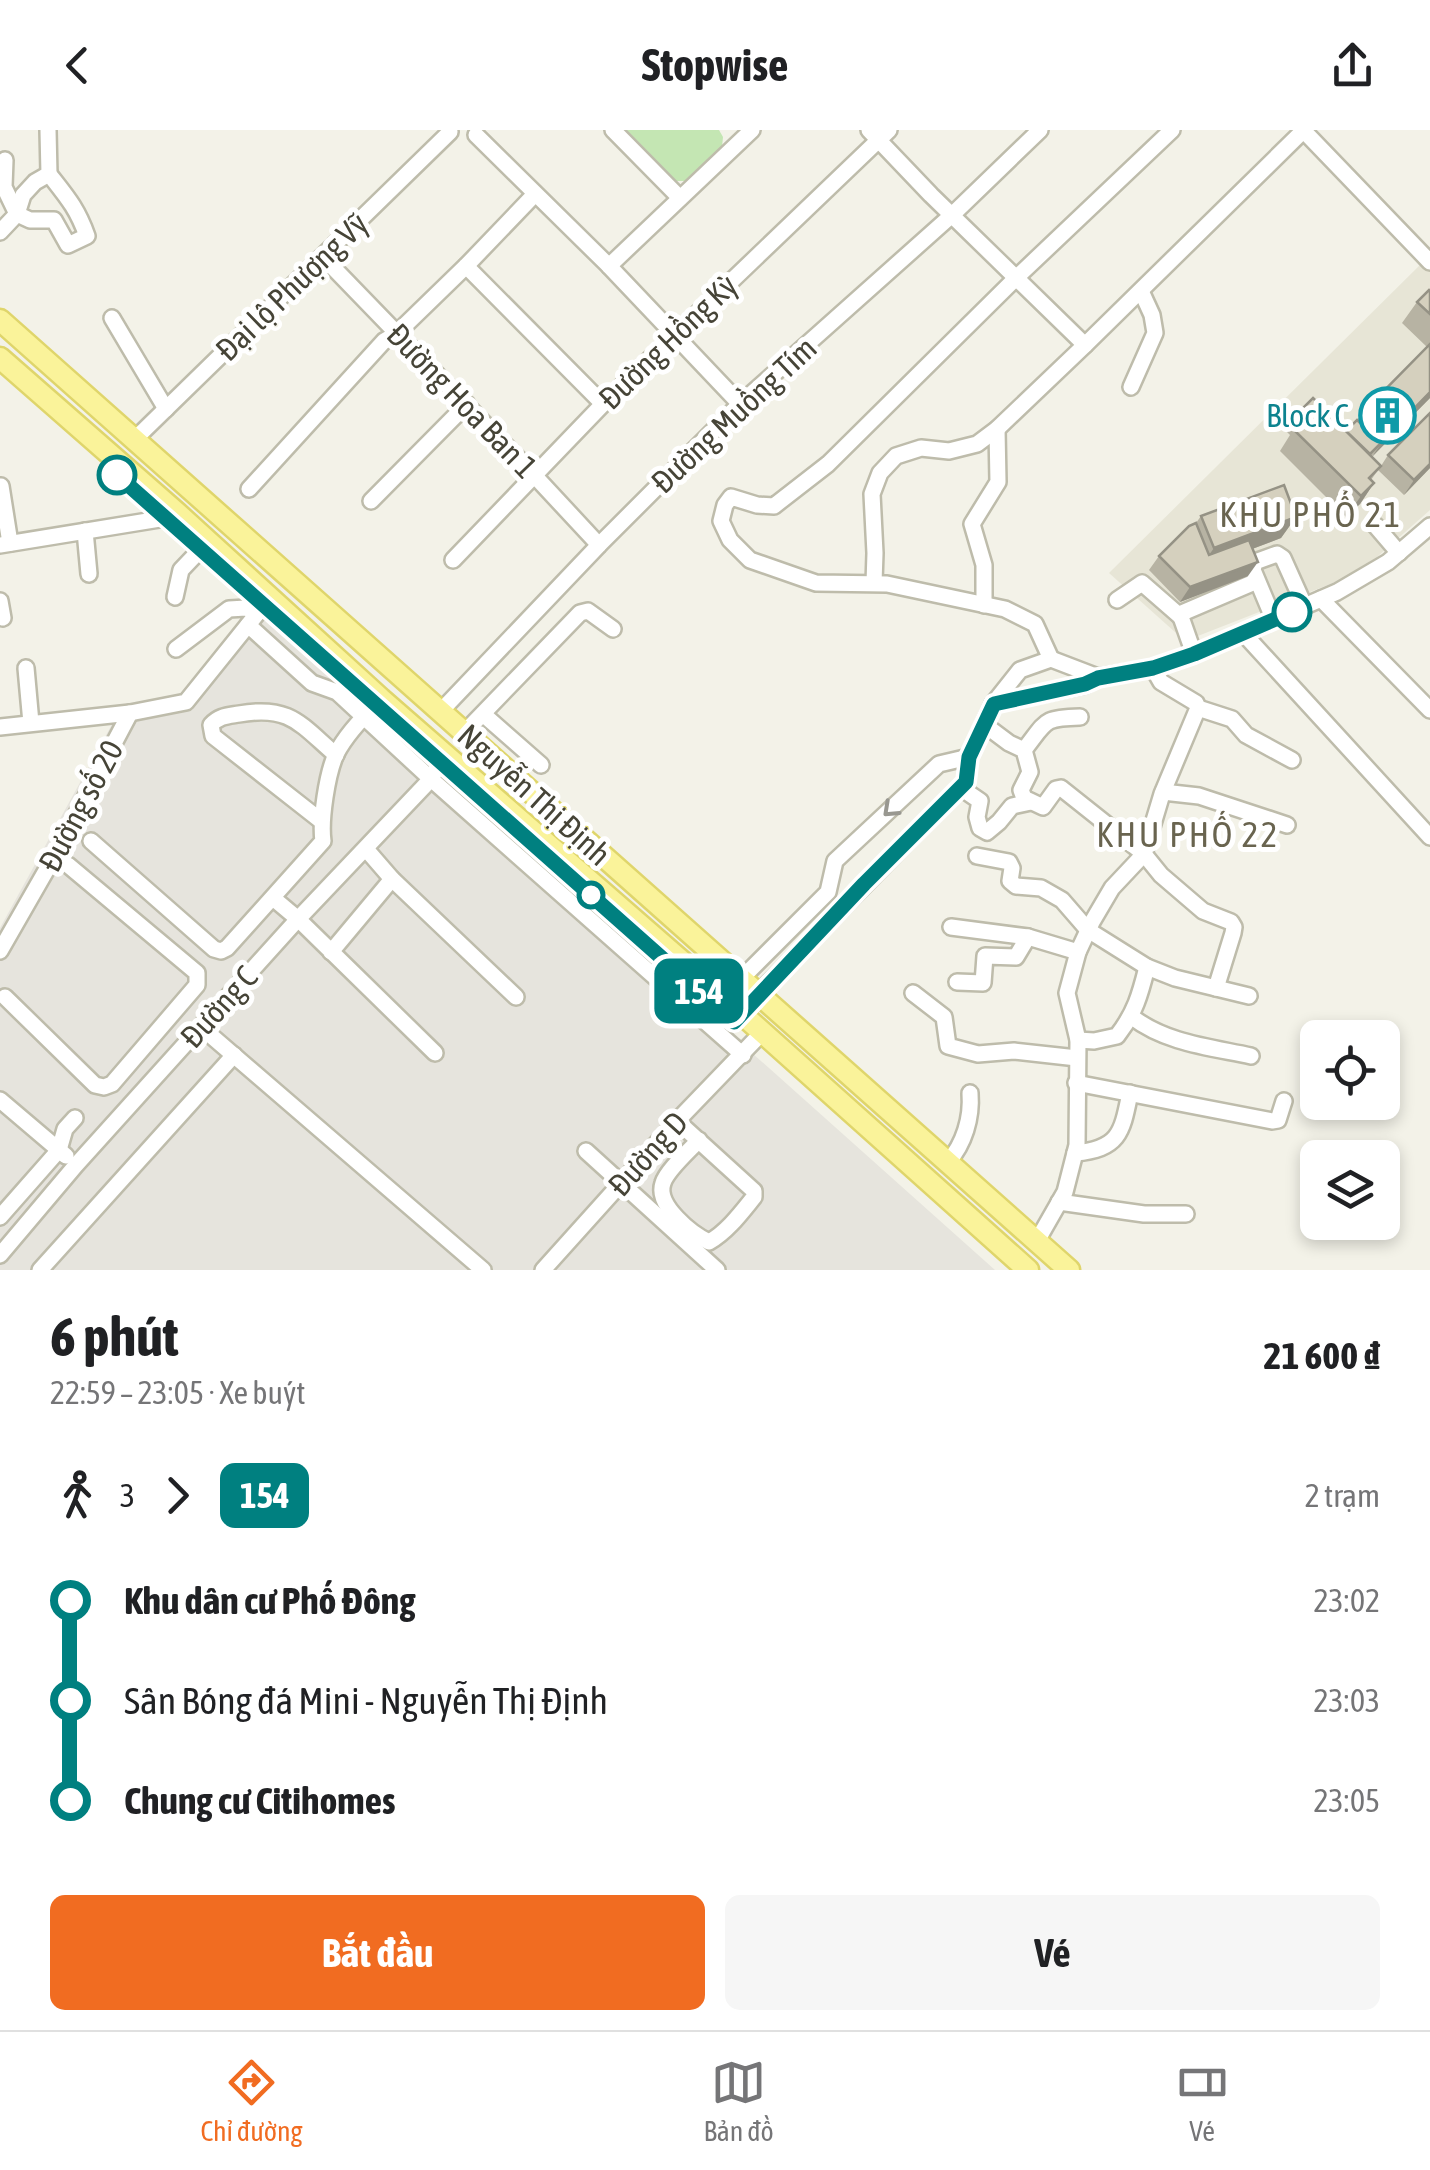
<!DOCTYPE html>
<html lang="vi">
<head>
<meta charset="utf-8">
<style>
	:root { --surface:#fff; --page:#f6f6f6; --text:#202124; --muted:#757577; --line:#e0e0e0; --accent:#f16c21 }
	body { margin:0; font-family:"Asap Condensed",sans-serif; background:var(--page); color:var(--text); height:100vh; display:flex; flex-direction:column; font-size:38px; white-space:nowrap }
	* { box-sizing:border-box; margin:0 }
	p { font-size:32px; color:var(--muted) }
	.icon { flex:none; width:55px; height:55px; fill:none; stroke:currentColor; stroke-width:2; stroke-linecap:round; stroke-linejoin:round }
	.map { position:relative; height:1140px; overflow:hidden }
	.drawer { display:flex; flex-direction:column; background:var(--surface); flex:1 }
	.drawer>* { flex:none }
	.badge { padding:0 20px; border-radius:15px; font-size:35px; line-height:65px }
	.buttons { position:absolute; left:1300px; top:890px; display:grid; gap:20px }
	.buttons a { display:grid; place-items:center; width:100px; height:100px; border-radius:15px; background:var(--surface); box-shadow:0 5px 15px #0003; font-size:50px }
	.map>.badge { position:absolute; translate:-50% -50%; box-shadow:0 0 0 5px #fff }
	.legs { display:flex; align-items:center; gap:15px; height:110px; padding:0 50px; font-size:32px }
	.legs p { margin-inline-start:auto }
	.head { display:flex; align-items:center; justify-content:space-between; height:170px; padding:0 50px }
	h1 { font-size:55px; font-weight:700; line-height:75px }
	.button { display:flex; gap:20px; margin-top:auto; padding:20px 50px }
	.button a { flex:1; height:115px; border-radius:15px; background:var(--accent); color:#fff; font-size:40px; font-weight:700; line-height:115px; text-align:center }
	.button a+a { background:var(--page); color:var(--text) }
	ul { padding:0 50px; list-style:none }
	li { display:flex; align-items:center; gap:35px; height:100px; font-size:38px }
	li i { display:grid; place-items:center; width:15px; height:100%; margin:0 12px; background:currentColor }
	li i::after { content:''; width:25px; height:25px; margin:-12px; border:8px solid; border-radius:50%; background:var(--surface) }
	li p { margin-inline-start:auto }
	li:first-child i { background:linear-gradient(#0000 50%,currentColor 0) }
	li:last-child i { background:linear-gradient(currentColor 50%,#0000 0) }
	header { display:flex; justify-content:space-between; align-items:center; height:130px; padding:0 50px; background:var(--surface); font-size:45px; font-weight:700 }
	.menu { display:flex; justify-content:space-around; align-items:center; height:140px; border-top:2px solid var(--line); background:var(--surface); font-size:28px; color:var(--muted) }
	.menu a { display:grid; justify-items:center; gap:5px }
	.menu .active { color:var(--accent) }
	.map>svg:first-child { display:block }
	.residential { fill:#e7e5d6 }
	.industrial { fill:#e6e4dd }
	.green { fill:#c4e6b3 }
	.lines { fill:none; stroke-linecap:round; stroke-linejoin:round }
	.minor-casing { stroke:#bebcab; stroke-width:20 }
	.major-casing { stroke:#dfd56b; stroke-width:25 }
	.minor { stroke:#fff; stroke-width:15 }
	.major { stroke:#faf39a; stroke-width:20 }
	.wall { fill:#b7b3a3 }
	.shaded-wall { fill:#959285 }
	.building { fill:#d5d0be; stroke:#959285; stroke-width:2.5 }
	.oneway { stroke:#999891 }
	.line-1-casing { stroke:#fff; stroke-width:22 }
	.line-1 { stroke:#008080; stroke-width:15 }
	.stop-1-dot { fill:#fff; stroke:#008080; stroke-width:5 }
	.labels { text-anchor:middle; stroke-width:10; stroke-linejoin:round; paint-order:stroke }
	.street-label { font-size:32px; fill:#464437; stroke:#fff }
	.culture-label { font-size:32px; fill:#0d838f; stroke:#fff; text-anchor:end }
	.neighbourhood-label { font-size:35px; letter-spacing:2.5px; fill:#69644f; stroke:#fff }
</style>
</head>
<body>
<header><svg class="icon" aria-label="back" viewBox="0 0 24 24"><path d="M15 5l-7 7 7 7"/></svg>Stopwise<svg class="icon" aria-label="share" viewBox="0 0 24 24"><path d="M12 15V3M7 8l5-5 5 5M5 13v7h14v-7"/></svg></header>
<div class="map">
<svg width="1430" height="1140" viewBox="0 0 1430 1140">
	<rect width="100%" height="100%" fill="#f3f2e8"/>
	<path class="residential" d="M1423 132 1430 139V380L1377 427 1338 451 1185 511 1109 443Z"/>
	<path class="industrial" d="M255 479 995 1140H0V798L121 578 169 569 184 562Z"/>
	<path class="green" d="M625 0H719L723 7 722 17 686 51H675Z"/>
	<g class="lines">
		<defs>
			<g id="minor">
				<path d="M613 0 680 68"/>
				<path d="M869 0 931 65 1085 215"/>
				<path d="M1303 0 1430 132"/>
				<path d="M476 5 609 136 740 274"/>
				<path d="M5 30 4 57 17 84 30 90H54L68 115 87 106C77 78 67 67 49 44"/>
				<path d="M0 102 17 84 23 65 35 52 49 44 48 0"/>
				<path d="M323 127 533 344 599 415"/>
				<path d="M466 136 603 274"/>
				<path d="M609 136 752 0"/>
				<path d="M112 188 166 279"/>
				<path d="M1131 257 1155 203 1152 185 1141 161"/>
				<path d="M134 310 450 2"/>
				<path d="M1 356 10 413"/>
				<path d="M249 359 384 211 396 204 466 136 535 64"/>
				<path d="M371 371 467 274"/>
				<path d="M1375 395 1399 423"/>
				<path d="M85 401 89 444"/>
				<path d="M0 415 166 388"/>
				<path d="M453 430 603 274 889 0"/>
				<path d="M874 453 875 423 872 364 880 343 896 326 921 318 949 321 977 314 997 299 1085 215 1304 0"/>
				<path d="M175 467 181 440 201 419"/>
				<path d="M1321 469 1430 580"/>
				<path d="M1117 470 1142 453 1181 487"/>
				<path d="M0 471 3 488"/>
				<path d="M984 475V435L972 394 998 352 997 299"/>
				<path d="M1274 490 1253 440 1255 432 1277 424 1283 428 1305 477"/>
				<path d="M248 495 312 553 337 562 431 649 743 925"/>
				<path d="M1244 504 1430 707"/>
				<path d="M176 519 229 479 246 478 258 483"/>
				<path d="M1194 524 1181 487 1182 483 1257 451"/>
				<path d="M1051 529 1035 494 1005 479 887 454 816 453 750 430 730 410 721 391 725 375 731 367 757 375 774 376 828 334 1016 148 1172 0"/>
				<path d="M26 538 31 593"/>
				<path d="M993 574 1085 555 1098 547 1153 538 1194 524 1337 462 1388 432 1430 396"/>
				<path d="M1198 578 1232 589 1246 605 1292 630"/>
				<path d="M440 582 599 415 740 274 952 85 1040 0"/>
				<path d="M483 584 541 635"/>
				<path d="M985 595 1009 613 1024 620 1030 642 1021 660 1024 668 1043 677 1056 659 1061 658 1144 724 1161 745 1203 781 1231 792 1234 797 1233 803 1216 858"/>
				<path d="M0 597 130 583 186 572 264 475"/>
				<path d="M464 603 580 483 588 481 613 499"/>
				<path d="M1024 620C1047 591 1042 588 1080 587"/>
				<path d="M961 658 980 671 977 687 980 698 987 702 999 692 1012 676 1031 672"/>
				<path d="M1163 662 1199 666 1287 695"/>
				<path d="M320 690 213 606 211 595C219 586 227 586 239 584 290 575 300 594 336 625"/>
				<path d="M91 711 214 819 221 821 227 818 323 711C320 690 327 644 336 624 345 607 362 588 376 575"/>
				<path d="M366 719 392 749 516 867"/>
				<path d="M977 726 1009 732 1012 738 1010 751 1016 756 1041 758 1062 770 1088 800 1147 837 1175 848 1249 866"/>
				<path d="M273 768 298 789 435 923"/>
				<path d="M951 797 1028 807 1078 822"/>
				<path d="M0 821 55 725 130 583"/>
				<path d="M331 822 392 749"/>
				<path d="M741 849 828 762 835 731 939 634 969 627"/>
				<path d="M957 852 983 853 985 826 1016 827 1028 807"/>
				<path d="M913 863 944 887 948 916 978 924 1014 921 1077 928"/>
				<path d="M758 864 966 652 969 627 993 574 1020 540 1051 529 1098 547"/>
				<path d="M5 867 95 955 104 957 112 954 197 855V843L68 735"/>
				<path d="M1132 887C1166 913 1209 917 1251 926"/>
				<path d="M201 897 483 1140"/>
				<path d="M1078 910 1094 911 1117 906C1135 883 1140 865 1147 837"/>
				<path d="M1076 953 1272 991 1278 990 1284 971"/>
				<path d="M0 970 66 1026"/>
				<path d="M677 991 754 1061V1067C741 1083 727 1102 709 1112 692 1104 655 1075 663 1053 667 1040 689 1021 699 1010"/>
				<path d="M586 1021 717 1140"/>
				<path d="M1075 1023C1120 1019 1122 1002 1130 963"/>
				<path d="M948 1032C964 1014 972 988 970 963"/>
				<path d="M1059 1072 1144 1084H1186"/>
				<path d="M0 1087 59 1020 65 999 75 988"/>
				<path d="M1037 1111 1065 1062 1077 1015 1078 910 1067 863 1078 822 1092 792 1112 758 1144 724 1162 664 1198 578 1196 573 1161 552 1153 538"/>
				<path d="M0 1125 76 1035 298 789 431 649 440 632"/>
				<path d="M40 1140 234 925"/>
				<path d="M543 1140 677 991 755 910"/>
			</g>
			<g id="major">
				<path d="M0 190 1069 1140"/>
				<path d="M0 228 177 383 381 569 724 868 1028 1140"/>
			</g>
		</defs>
		<use href="#minor" class="minor-casing"/>
		<use href="#major" class="major-casing"/>
		<use href="#minor" class="minor"/>
		<use href="#major" class="major"/>
	</g>
	<g class="wall">
		<path d="M1430 161V268L1372 326 1381 336 1388 325 1430 283V338L1404 365 1378 340 1371 350 1374 353 1360 374 1346 387 1280 321 1290 305 1286 301 1301 280 1346 301 1427 217 1402 193 1417 172Z"/>
		<path d="M1201 386 1296 387 1281 408 1252 419 1248 446 1180 472 1149 440 1159 426 1196 393Z"/>
	</g>
	<g class="shaded-wall">
		<path d="M1430 262V268L1371 328 1386 307Z"/>
		<path d="M1430 334V338L1404 365 1414 350Z"/>
		<path d="M1374 353 1360 374 1346 387 1361 366Z"/>
		<path d="M1296 387 1281 408 1199 439 1214 418Z"/>
		<path d="M1258 432 1248 446 1180 472 1190 457Z"/>
	</g>
	<g class="building">
		<path d="M1429 160 1430 161V184L1417 172Z"/>
		<path d="M1430 214V262L1386 307 1362 283Z"/>
		<path d="M1313 268 1381 336 1369 348 1374 353 1361 366 1294 300 1308 287 1301 280Z"/>
		<path d="M1430 283V334L1414 350 1388 325Z"/>
		<path d="M1357 290 1381 313 1370 324 1346 301Z"/>
		<path d="M1284 355 1296 387 1214 418 1201 386Z"/>
		<path d="M1196 393 1209 425 1249 410 1258 432 1190 457 1159 426 1189 396Z"/>
	</g>
	<defs><path id="oneway-chevron" d="M-2-3.5L2.5 0L-2 3.5" fill="none" stroke-width="1.6" stroke-linecap="round" stroke-linejoin="round" transform="scale(2.5)"/></defs>
	<use class="oneway" href="#oneway-chevron" transform="translate(890 680) rotate(137)"/>
	<g class="lines">
		<defs>
			<path id="line-1" d="M117 345 734 892 864 754 966 652 969 627 994 574 1085 554 1098 548 1153 538 1194 524 1292 482"/>
		</defs>
		<use href="#line-1" class="line-1-casing"/>
		<use href="#line-1" class="line-1"/>
	</g>
	<defs>
		<symbol id="building-ring" viewBox="-11 -11 22 22"><circle r="9.5" fill="#fff" stroke="#0f9aa8" stroke-width="1.5"/><path d="M-4-6H4V6H1V3H-1V6H-4ZM-2.5-4.3h1.7v1.8h-1.7ZM.8-4.3h1.7v1.8H.8ZM-2.5-1h1.7V.8h-1.7ZM.8-1h1.7V.8H.8Z" fill="#0f9aa8"/></symbol>
	</defs>
	<g fill-rule="evenodd">
		<use href="#building-ring" x="1356" y="254" width="63" height="63"/>
	</g>
	<g class="stop-1-dot">
		<circle cx="117" cy="345" r="18"/>
		<circle cx="1292" cy="482" r="18"/>
		<circle cx="591" cy="765" r="12"/>
	</g>
	<g class="labels">
		<g class="street-label">
			<text transform="translate(292 157) rotate(-44)" y="11">Đại lộ Phượng Vỹ</text>
			<text transform="translate(668 212) rotate(-44)" y="11">Đường Hồng Kỳ</text>
			<text transform="translate(462 271) rotate(46)" y="11">Đường Hoa Ban 1</text>
			<text transform="translate(734 285) rotate(-43)" y="11">Đường Muồng Tím</text>
			<text transform="translate(534 665) rotate(42)" y="11">Nguyễn Thị Định</text>
			<text transform="translate(81 676) rotate(-62)" y="11">Đường số 20</text>
			<text transform="translate(219 877) rotate(-48)" y="11">Đường C</text>
			<text transform="translate(648 1024) rotate(-48)" y="11">Đường D</text>
		</g>
		<g class="culture-label">
			<text x="1349" y="297">Block C</text>
		</g>
		<g class="neighbourhood-label">
			<text x="1311" y="397">KHU PHỐ 21</text>
			<text x="1188" y="717">KHU PHỐ 22</text>
		</g>
	</g>
</svg>
<div class="buttons">
<a><svg class="icon" aria-label="locate" viewBox="0 0 24 24"><circle cx="12" cy="12" r="6"/><path d="M12 2v4M12 18v4M2 12h4M18 12h4"/></svg></a>
<a><svg class="icon" aria-label="layers" viewBox="0 0 24 24"><path d="M12 4l9 5-9 5-9-5zM3 14l9 5 9-5"/></svg></a>
</div>
<b class="badge" style="left:699px;top:861px;background:#008080;color:#fff">154</b>
</div>
<section class="drawer">
<div class="head"><div><h1>6 phút</h1><p>22:59 – 23:05 · Xe buýt</p></div><b>21 600 ₫</b></div>
<div class="legs"><svg class="icon" aria-label="walk" viewBox="0 0 24 24"><circle cx="13" cy="4" r="2"/><path d="M13 8l-2 6 4 7M11 14l-3 7M7 12l3-4h3l4 4"/></svg>3<svg class="icon" aria-label="forward" viewBox="0 0 24 24"><path d="M9 5l7 7-7 7"/></svg><b class="badge" style="background:#008080;color:#fff">154</b><p>2 trạm</p></div>
<ul>
<li><i style="color:#008080"></i><b>Khu dân cư Phố Đông</b><p>23:02</p></li>
<li><i style="color:#008080"></i><span>Sân Bóng đá Mini - Nguyễn Thị Định</span><p>23:03</p></li>
<li><i style="color:#008080"></i><b>Chung cư Citihomes</b><p>23:05</p></li>
</ul>
<div class="button"><a>Bắt đầu</a><a>Vé</a></div>
</section>
<nav class="menu">
<a class="active"><svg class="icon" aria-label="directions" viewBox="0 0 24 24"><path d="M12 3l9 9-9 9-9-9zM9 14v-3h6M13 9l2 2-2 2"/></svg>Chỉ đường</a>
<a><svg class="icon" aria-label="map" viewBox="0 0 24 24"><path d="M3 6l6-2 6 2 6-2v14l-6 2-6-2-6 2zM9 4v14M15 6v14"/></svg>Bản đồ</a>
<a><svg class="icon" aria-label="tickets" viewBox="0 0 24 24"><path d="M3 7h18v10H3zM15 7v10"/></svg>Vé</a>
</nav>
</body>
</html>
